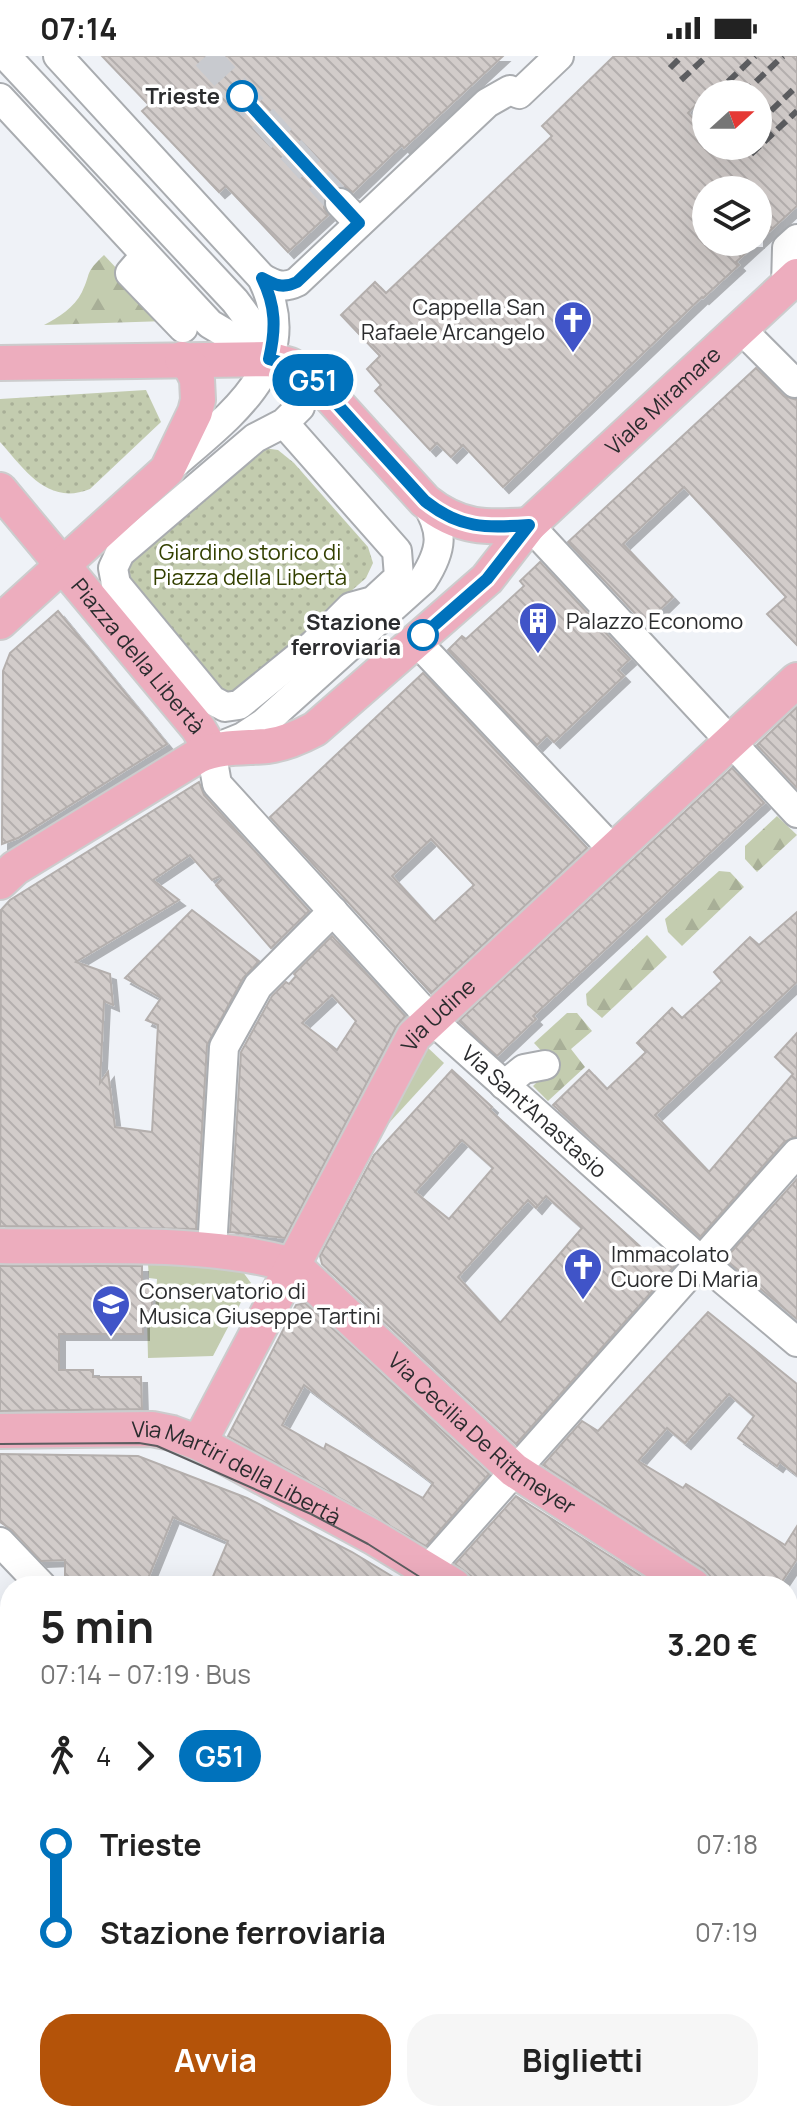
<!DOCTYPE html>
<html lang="it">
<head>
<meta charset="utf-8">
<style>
	:root { --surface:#fff; --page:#f6f6f6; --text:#222; --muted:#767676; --accent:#b45309 }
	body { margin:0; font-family:Manrope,sans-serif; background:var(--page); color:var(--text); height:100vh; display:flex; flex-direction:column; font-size:30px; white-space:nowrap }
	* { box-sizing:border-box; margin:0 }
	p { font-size:26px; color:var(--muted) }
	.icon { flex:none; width:44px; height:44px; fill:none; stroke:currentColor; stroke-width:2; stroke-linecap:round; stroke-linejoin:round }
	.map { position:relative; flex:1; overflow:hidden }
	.side { position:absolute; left:0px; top:1520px; width:798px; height:546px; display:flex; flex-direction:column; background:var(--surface); border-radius:32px 32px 0 0; box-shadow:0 8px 32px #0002 }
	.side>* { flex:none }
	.badge { padding:0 16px; border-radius:26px; font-size:28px; line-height:52px }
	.needle { width:52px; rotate:69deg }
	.tools { position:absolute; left:692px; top:24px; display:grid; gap:16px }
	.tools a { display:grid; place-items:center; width:80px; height:80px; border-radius:50%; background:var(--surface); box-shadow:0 8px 32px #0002; font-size:40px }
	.map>.badge { position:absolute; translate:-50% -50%; box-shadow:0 0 0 4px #fff }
	.legs { display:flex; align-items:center; gap:12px; height:88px; padding:0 40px; font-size:26px }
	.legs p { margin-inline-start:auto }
	.headline { display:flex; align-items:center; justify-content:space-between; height:136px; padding:0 40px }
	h1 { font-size:44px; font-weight:700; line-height:60px }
	.button { display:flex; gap:16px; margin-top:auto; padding:16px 40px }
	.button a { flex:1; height:92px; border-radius:32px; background:var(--accent); color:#fff; font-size:32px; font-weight:700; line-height:92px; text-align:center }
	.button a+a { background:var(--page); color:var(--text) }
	ul { padding:0 40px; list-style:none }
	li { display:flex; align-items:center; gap:28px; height:88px; font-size:30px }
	li i { display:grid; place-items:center; width:12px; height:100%; margin:0 10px; background:currentColor }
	li i::after { content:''; width:20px; height:20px; margin:-10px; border:6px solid; border-radius:50%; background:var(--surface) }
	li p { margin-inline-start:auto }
	li:first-child i { background:linear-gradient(#0000 50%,currentColor 0) }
	li:last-child i { background:linear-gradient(currentColor 50%,#0000 0) }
	.status { display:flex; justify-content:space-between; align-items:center; height:56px; padding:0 40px; background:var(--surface); direction:ltr }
	.status svg { height:22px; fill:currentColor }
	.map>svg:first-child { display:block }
	.grass { fill:#c3ccaf }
	.forest { fill:url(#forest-firs) }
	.park { fill:url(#park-dots) }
	.building { fill:url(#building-back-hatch); stroke:#b4afad; stroke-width:2; fill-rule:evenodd; filter:url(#shadow) }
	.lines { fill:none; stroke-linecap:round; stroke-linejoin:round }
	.minor-tunnel { stroke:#c8cacf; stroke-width:28; stroke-dasharray:28 14; stroke-linecap:butt }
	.minor-casing { stroke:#a9acb0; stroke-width:32 }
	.major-casing { stroke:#cccccd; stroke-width:38 }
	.minor { stroke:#fff; stroke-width:28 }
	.major { stroke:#edadbe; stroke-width:34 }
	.tram { stroke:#5c5d60; stroke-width:2 }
	.rail { stroke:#5c5d60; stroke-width:6; stroke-dasharray:12 6; stroke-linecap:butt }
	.line-1-casing { stroke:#fff; stroke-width:18 }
	.line-1 { stroke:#0072bc; stroke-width:12 }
	.stop-1-dot { fill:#fff; stroke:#0072bc; stroke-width:4 }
	.labels { text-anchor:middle; stroke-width:7; stroke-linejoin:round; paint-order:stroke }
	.stop-label { font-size:22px; font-weight:bold; fill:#2b2c2e; stroke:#fff; text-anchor:end }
	.poi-label { font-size:22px; fill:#2b2c2e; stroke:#fff; text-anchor:start }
	.street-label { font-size:22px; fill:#2b2c2e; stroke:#fff }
	.park-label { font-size:22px; fill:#334000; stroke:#fff }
</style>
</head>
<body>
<div class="status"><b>07:14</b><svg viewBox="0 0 49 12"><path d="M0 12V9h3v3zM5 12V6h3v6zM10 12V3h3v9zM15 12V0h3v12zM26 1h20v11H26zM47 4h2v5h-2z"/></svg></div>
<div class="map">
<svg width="797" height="2065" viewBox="0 0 797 2065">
	<defs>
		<pattern id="forest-firs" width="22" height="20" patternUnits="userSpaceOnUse" patternTransform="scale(2)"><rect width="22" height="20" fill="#c3ccaf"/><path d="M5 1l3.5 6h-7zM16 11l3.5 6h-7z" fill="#a8af97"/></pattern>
		<pattern id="park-dots" width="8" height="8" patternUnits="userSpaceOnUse" patternTransform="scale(2)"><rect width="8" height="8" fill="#c3ccaf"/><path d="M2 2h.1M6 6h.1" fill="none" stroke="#a8af97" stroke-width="1.8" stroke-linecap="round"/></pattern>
		<pattern id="building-back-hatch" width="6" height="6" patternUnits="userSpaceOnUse" patternTransform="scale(2)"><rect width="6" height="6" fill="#d2ccca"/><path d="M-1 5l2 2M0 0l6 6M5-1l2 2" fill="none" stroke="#b4afae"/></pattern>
		<filter id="shadow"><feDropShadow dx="6" dy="6" stdDeviation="0" flood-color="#0004"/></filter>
	</defs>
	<rect width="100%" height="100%" fill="#eff2f7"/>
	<g class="grass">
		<path d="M426 990 444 1007 378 1079Z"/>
		<path d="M148 1208 240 1212 251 1227 213 1300 148 1302 147 1260 155 1259 157 1223 149 1222Z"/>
	</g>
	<g class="forest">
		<path d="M104 199 166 265 44 269C59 261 74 252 82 236 92 215 84 218 104 199Z"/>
		<path d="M777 760 797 779 757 816 745 803V790Z"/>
		<path d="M719 815 730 816 744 831 682 890 668 876 665 863Z"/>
		<path d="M647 879 667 901 602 962 587 949 586 938Z"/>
		<path d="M567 957H577L592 975 571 993 585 1011 548 1045 533 1030 546 1017 547 1001 534 987Z"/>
	</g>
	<g class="park">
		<path d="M146 334 161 366 90 433C48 450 25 414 0 386V343Z"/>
		<path d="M256 391 278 394 294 407 368 491 373 507 366 522 236 636 225 641 127 535 122 512Z"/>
	</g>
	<g class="building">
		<path d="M102 0H503L404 92 402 89 353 136 344 131 329 134 324 143V152L328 159 288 196 226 130 219 136 142 55 149 49Z"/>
		<path d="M614 0H797V150L736 206 739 209 703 242 702 241 503 431 463 389 451 401 437 387 430 394 375 335 381 329 367 313 380 300 341 259 375 226 386 237 552 80 542 70ZM706 38H758V90H706V76L688 57ZM706 134H758V186H706Z"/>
		<path d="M756 312 784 340 797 344V589L767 558 786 541 684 431 623 488 673 541 645 568 568 486Z"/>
		<path d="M540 506 630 603 618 614 624 620 554 686 547 679 537 689 448 594 462 580 466 583 524 530 520 525Z"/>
		<path d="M58 555 167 688 18 782 2 788 3 615 10 597Z"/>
		<path d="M423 617 587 792 431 937 270 761ZM431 783 474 829 434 866 392 820Z"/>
		<path d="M797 651V732L757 689Z"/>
		<path d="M732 712 764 747 533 960 536 963 497 1000 459 965Z"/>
		<path d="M199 726 204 739 309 855 271 892 216 829 222 823 220 820 212 824 190 799 153 824 179 844 76 906 110 918 113 949 104 945 100 1027 108 1016 115 1071 152 1076 158 969 146 964 161 942 125 922 192 854 259 905 243 922 207 989 196 1173 0 1170 1 854 10 844Z"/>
		<path d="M797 856V926L655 1059 709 1116 793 1018 775 1001 797 977V1080L784 1086 700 1181 553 1049 589 1014 607 1033 646 996 637 987 672 952 682 962 722 925 714 916 750 881 759 889Z"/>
		<path d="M332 880 405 960 396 971 285 1182 230 1176 241 996 272 940 286 926 289 928 296 920 294 918ZM332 939 356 965 337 994 302 967Z"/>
		<path d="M452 1014 492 1051 490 1054 655 1204 666 1201H672L677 1207 516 1388 322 1208 320 1200 374 1099ZM462 1084 493 1112 449 1163 415 1136ZM546 1140 582 1172 500 1267 458 1221 528 1144 536 1152Z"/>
		<path d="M797 1123V1263L725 1203Z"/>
		<path d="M0 1210H142V1229H152V1255H143V1278H59V1314H93V1321H141L142 1353 0 1355Z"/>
		<path d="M305 1247 489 1418 426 1490 228 1380 296 1249ZM304 1329 433 1427 423 1442 326 1388 324 1393 282 1369Z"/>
		<path d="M708 1256 797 1328V1419L780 1406 777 1410 738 1382 754 1360 729 1338 685 1387 667 1372 638 1405 683 1432 686 1428 785 1489 797 1470V1503L779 1530H713L710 1520 704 1513 543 1409 582 1365 598 1375Z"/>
		<path d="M0 1398 138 1400 247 1442 352 1496 408 1530H209L228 1485 173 1461 145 1530H65V1504L41 1505 12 1474 0 1466Z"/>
		<path d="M516 1440 560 1468 656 1530H474L471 1520 455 1508Z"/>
	</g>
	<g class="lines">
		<path class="minor-tunnel" d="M206 0 340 147"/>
		<defs>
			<g id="minor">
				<path d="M6 0 235 245 252 268 269 303"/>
				<path d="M58 0 262 222C305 309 229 360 171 411"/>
				<path d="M0 42 210 268 269 303"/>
				<path d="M340 147 359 167"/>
				<path d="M136 210 130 217 183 272"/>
				<path d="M262 222C275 229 283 233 297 226L487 47 510 34 519 38 559 0"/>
				<path d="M786 230 787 192 797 183"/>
				<path d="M741 273 795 327"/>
				<path d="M284 367 255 382 120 497 113 512 116 528 212 644 225 651 239 649 314 588 351 551 373 545 399 521 397 495 284 367 300 351"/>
				<path id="s1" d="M425 445C444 476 443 493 423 524L264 667 243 681 211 694 217 728 430 962 700 1204 797 1286"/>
				<path d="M529 469 797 757"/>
				<path d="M416 585 614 795"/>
				<path d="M504 1029 524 1013 545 1009"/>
				<path d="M212 1193 224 991 258 930 333 855"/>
				<path d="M0 1486 42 1530"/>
				<path d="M427 1514 797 1097"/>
				<path d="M0 1805 10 1807"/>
				<path d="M321 2056 325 2065"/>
				<path d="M721 2056 725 2065"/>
				<path d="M174 2065 185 2056"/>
			</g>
			<g id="major">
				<path d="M0 307 269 303 290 309 318 327 425 445C460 473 486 472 529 469"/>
				<path id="s2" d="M0 434 198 672 211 694"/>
				<path d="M0 566 167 414 195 356 198 344 197 323 191 311 182 303"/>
				<path id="s3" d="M0 826 15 812 198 700C220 690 244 692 267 690 285 688 300 681 315 673L487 523 529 469 797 220"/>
				<path id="s4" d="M0 1190C97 1192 199 1183 293 1209L514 1414 693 1530"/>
				<path id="s5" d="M0 1375 152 1373 172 1377 199 1387 373 1481 454 1530"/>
				<path id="s6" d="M199 1387 414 980 797 624"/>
				<path d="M0 1585 10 1604"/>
				<path d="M788 1592 797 1598"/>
				<path d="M788 1634 797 1630"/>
				<path d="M257 2056 262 2065"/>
			</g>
		</defs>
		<use href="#minor" class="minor-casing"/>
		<use href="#major" class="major-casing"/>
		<use href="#minor" class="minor"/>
		<use href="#major" class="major"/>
		<g class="tram">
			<path d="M0 1388 139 1387 157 1390 311 1458 368 1488 434 1530"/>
			<path d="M788 1665 797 1661"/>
		</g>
		<g class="rail">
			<path d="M670 12 682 0"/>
			<path d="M681 24 707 0"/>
			<path d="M715 38 755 0"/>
			<path d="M743 38 783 0"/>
			<path d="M704 49 706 47"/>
			<path d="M758 67 797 30"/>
			<path d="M751 98 797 55"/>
		</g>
	</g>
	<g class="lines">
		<defs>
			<path id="line-1" d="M242 40 359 167 297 226C283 233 275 229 262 222 276 250 276 273 269 303L290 309 318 327 425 445C460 473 486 472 529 469L487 523 423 579"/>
		</defs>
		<use href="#line-1" class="line-1-casing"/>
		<use href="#line-1" class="line-1"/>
	</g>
	<defs>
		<symbol id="church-pin" viewBox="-11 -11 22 30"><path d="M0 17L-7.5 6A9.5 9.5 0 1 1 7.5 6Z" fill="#4054c8" stroke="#fff"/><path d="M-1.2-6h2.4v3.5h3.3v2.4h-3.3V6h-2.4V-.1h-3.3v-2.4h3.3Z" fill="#fff"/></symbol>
		<symbol id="building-pin" viewBox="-11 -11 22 30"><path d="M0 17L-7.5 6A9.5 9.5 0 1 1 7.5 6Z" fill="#4054c8" stroke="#fff"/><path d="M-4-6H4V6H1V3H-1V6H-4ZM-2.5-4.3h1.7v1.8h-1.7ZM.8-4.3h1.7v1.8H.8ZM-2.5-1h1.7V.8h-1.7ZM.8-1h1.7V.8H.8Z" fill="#fff"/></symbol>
		<symbol id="university-pin" viewBox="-11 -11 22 30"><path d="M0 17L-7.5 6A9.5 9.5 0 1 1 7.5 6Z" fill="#4054c8" stroke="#fff"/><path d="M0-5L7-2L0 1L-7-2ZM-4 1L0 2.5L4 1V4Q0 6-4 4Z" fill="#fff"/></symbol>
	</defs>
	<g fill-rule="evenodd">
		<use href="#church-pin" x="551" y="242" width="44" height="60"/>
		<use href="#building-pin" x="516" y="543" width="44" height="60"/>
		<use href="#church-pin" x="561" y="1189" width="44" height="60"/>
		<use href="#university-pin" x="89" y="1226" width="44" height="60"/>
	</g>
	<g class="stop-1-dot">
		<circle cx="242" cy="40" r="14"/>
		<circle cx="423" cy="579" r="14"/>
	</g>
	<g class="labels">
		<g class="stop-label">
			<text x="220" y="48">Trieste</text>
			<text x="401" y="574">Stazione<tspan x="401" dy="25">ferroviaria</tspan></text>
		</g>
		<g class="poi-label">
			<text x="545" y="259" text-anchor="end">Cappella San<tspan x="545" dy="25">Rafaele Arcangelo</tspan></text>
			<text x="566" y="573">Palazzo Economo</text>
			<text x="611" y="1206">Immacolato<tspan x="611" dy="25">Cuore Di Maria</tspan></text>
			<text x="139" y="1243">Conservatorio di<tspan x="139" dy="25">Musica Giuseppe Tartini</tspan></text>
		</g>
		<g class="street-label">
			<text dy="8" stroke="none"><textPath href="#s3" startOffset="836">Viale Miramare</textPath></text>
			<text dy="8" stroke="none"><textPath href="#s2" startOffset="216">Piazza della Libertà</textPath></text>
			<text dy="8" stroke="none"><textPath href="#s6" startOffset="492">Via Udine</textPath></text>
			<text dy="8" stroke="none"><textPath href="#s1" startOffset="850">Via Sant'Anastasio</textPath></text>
			<text dy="8" stroke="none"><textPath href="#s4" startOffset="548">Via Cecilia De Rittmeyer</textPath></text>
			<text dy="8" stroke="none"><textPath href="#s5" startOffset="246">Via Martiri della Libertà</textPath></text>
		</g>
		<g class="park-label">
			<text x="250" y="504">Giardino storico di<tspan x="250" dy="25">Piazza della Libertà</tspan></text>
		</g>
	</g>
</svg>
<div class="tools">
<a><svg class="needle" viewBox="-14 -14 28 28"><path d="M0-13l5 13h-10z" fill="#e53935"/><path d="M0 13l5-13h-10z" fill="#767676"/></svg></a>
<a><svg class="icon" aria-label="layers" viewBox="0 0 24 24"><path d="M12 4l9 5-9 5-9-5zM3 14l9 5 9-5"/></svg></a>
</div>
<b class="badge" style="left:313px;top:324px;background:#0072bc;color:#fff">G51</b>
<section class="side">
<div class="headline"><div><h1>5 min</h1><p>07:14 – 07:19 · Bus</p></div><b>3.20 €</b></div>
<div class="legs"><svg class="icon" aria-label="walk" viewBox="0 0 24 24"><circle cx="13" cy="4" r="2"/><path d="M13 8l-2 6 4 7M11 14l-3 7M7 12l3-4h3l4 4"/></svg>4<svg class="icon" aria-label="forward" viewBox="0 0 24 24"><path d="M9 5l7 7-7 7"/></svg><b class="badge" style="background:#0072bc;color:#fff">G51</b></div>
<ul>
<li><i style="color:#0072bc"></i><b>Trieste</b><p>07:18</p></li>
<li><i style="color:#0072bc"></i><b>Stazione ferroviaria</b><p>07:19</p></li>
</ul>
<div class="button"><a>Avvia</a><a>Biglietti</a></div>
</section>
</div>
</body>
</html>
